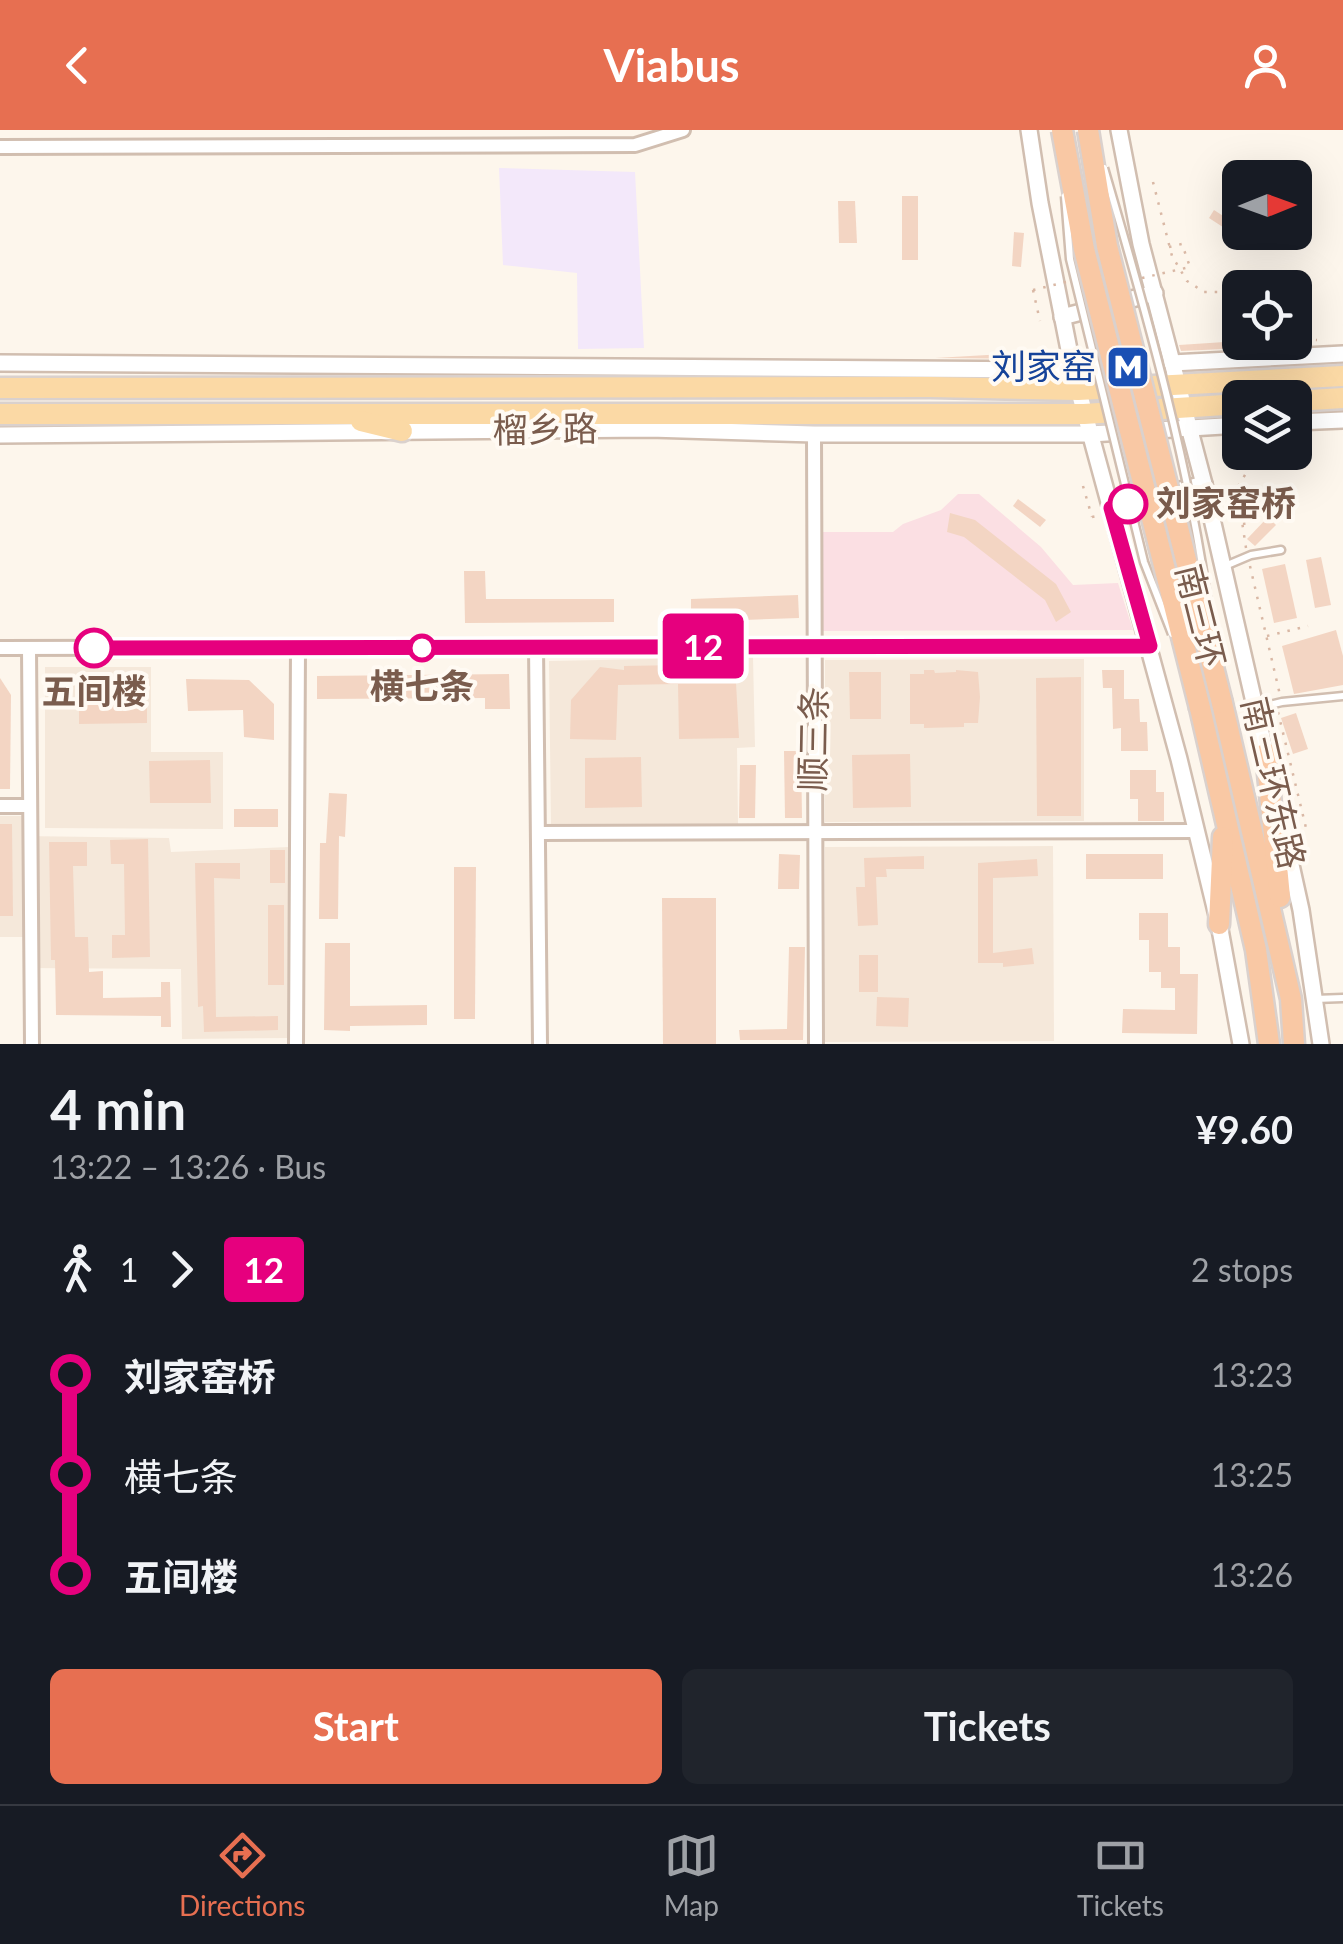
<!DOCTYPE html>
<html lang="en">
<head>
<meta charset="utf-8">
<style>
	:root { --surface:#171b24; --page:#20242c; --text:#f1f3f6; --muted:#9ea1a6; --line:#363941; --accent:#e76f51 }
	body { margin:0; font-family:Lato,"Noto Sans SC",sans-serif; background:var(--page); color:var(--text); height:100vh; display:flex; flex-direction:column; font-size:38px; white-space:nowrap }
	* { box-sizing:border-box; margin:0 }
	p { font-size:32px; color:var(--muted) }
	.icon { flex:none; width:55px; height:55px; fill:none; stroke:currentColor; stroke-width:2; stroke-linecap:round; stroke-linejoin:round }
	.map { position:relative; height:914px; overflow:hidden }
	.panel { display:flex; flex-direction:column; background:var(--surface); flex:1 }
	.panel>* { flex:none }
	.badge { padding:0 20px; border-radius:8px; font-size:35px; line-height:65px }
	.needle { width:65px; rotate:89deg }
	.tools { position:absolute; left:1222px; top:30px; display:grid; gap:20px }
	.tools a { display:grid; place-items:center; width:90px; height:90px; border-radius:15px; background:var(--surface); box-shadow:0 10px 40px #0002; font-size:50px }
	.map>.badge { position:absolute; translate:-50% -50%; box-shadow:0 0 0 5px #fff }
	.legs { display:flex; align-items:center; gap:15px; height:110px; padding:0 50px; font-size:32px }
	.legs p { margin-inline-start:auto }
	.summary { display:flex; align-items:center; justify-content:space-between; height:170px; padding:0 50px }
	h1 { font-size:55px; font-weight:700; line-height:75px }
	.button { display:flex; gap:20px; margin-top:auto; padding:20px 50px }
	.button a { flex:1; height:115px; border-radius:15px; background:var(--accent); color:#fff; font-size:40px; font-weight:700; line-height:115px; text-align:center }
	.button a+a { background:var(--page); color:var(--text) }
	ul { padding:0 50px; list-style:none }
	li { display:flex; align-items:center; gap:35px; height:100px; font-size:38px }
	li i { display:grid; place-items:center; width:15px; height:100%; margin:0 12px; background:currentColor }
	li i::after { content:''; width:25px; height:25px; margin:-12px; border:8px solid; border-radius:50%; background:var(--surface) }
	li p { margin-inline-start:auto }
	li:first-child i { background:linear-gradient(#0000 50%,currentColor 0) }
	li:last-child i { background:linear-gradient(currentColor 50%,#0000 0) }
	header { display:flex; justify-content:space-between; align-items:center; height:130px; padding:0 50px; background:var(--accent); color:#fff; font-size:45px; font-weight:700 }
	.tab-bar { display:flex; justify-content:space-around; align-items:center; height:140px; border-top:2px solid var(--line); background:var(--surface); font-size:28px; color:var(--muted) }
	.tab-bar a { display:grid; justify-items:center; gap:5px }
	.tab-bar .active { color:var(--accent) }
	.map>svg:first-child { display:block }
	.residential { fill:#f5e8da }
	.education { fill:#f3e8fa }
	.medical { fill:#fbdfe3 }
	.building { fill:#f3d5c3 }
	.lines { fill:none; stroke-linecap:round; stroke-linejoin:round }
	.service-casing { stroke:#d1beb0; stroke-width:11 }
	.minor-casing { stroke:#d1beb0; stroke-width:18 }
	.tertiary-casing { stroke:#d1beb0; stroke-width:20 }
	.primary-casing { stroke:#dad1cd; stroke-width:25 }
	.trunk-casing { stroke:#dad1cd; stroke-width:25 }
	.path { stroke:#d9b8a5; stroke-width:2.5; stroke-dasharray:2.5 8; stroke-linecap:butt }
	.service { stroke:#fff; stroke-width:6 }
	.minor { stroke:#fff; stroke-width:12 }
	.tertiary { stroke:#fff; stroke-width:15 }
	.primary { stroke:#fbd9a5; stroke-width:20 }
	.trunk { stroke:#f9c8a4; stroke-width:20 }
	.service-bridge-casing { stroke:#d1beb0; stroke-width:11; stroke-linecap:butt }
	.trunk-bridge-casing { stroke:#dad1cd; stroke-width:25; stroke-linecap:butt }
	.path-bridge { stroke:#d9b8a5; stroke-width:2.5; stroke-dasharray:2.5 8; stroke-linecap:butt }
	.service-bridge { stroke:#fff; stroke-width:6 }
	.trunk-bridge { stroke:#f9c8a4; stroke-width:20 }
	.line-1-casing { stroke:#fff; stroke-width:22 }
	.line-1 { stroke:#e6007e; stroke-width:15 }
	.stop-1-dot { fill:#fff; stroke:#e6007e; stroke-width:5 }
	.labels { text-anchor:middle; stroke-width:8; stroke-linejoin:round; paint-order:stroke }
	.transit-label { font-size:35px; fill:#164399; stroke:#fffaf3; text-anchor:end }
	.street-label { font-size:35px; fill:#7a5c4d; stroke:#fffaf3 }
	.stop-label { font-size:35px; font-weight:bold; fill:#7a5c4d; stroke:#fffaf3 }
</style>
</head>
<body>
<header><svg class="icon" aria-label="back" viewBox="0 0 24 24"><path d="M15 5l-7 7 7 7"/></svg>Viabus<svg class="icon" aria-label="person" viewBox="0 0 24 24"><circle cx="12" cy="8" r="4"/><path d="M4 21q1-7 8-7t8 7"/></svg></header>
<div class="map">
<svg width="1343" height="914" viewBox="0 0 1343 914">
	<rect width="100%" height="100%" fill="#fdf6ec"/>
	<g class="residential">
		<path d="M753 527 755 617 737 618 738 694 551 696 549 531Z"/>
		<path d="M1084 529V691L825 692V530Z"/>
		<path d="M45 537H151V622H223V699L45 698Z"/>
		<path d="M0 686H22L23 706 169 708 171 722 289 717 290 908 182 909 181 839 25 838V807H0Z"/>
		<path d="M1053 716 1054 911 825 912V717Z"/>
	</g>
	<path class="education" d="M499 38 635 42 644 218 578 219 577 143 503 135Z"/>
	<path class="medical" d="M958 364H979L1041 417 1073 455 1118 453 1133 500 822 501V402H893L903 394 941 380Z"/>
	<g class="building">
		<rect x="902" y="66" width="16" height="64"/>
		<path d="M838 71H855L857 113H839Z"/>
		<path d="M1214 80 1237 95 1232 103 1209 88Z"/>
		<path d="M1014 102 1024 103 1021 137 1012 136Z"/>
		<path d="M1240 211 1266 212V217L1181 221 1179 215Z"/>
		<path d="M1058 221 1059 229 935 228Z"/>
		<path d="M1018 369 1046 390 1040 397 1013 376Z"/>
		<path d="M950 383 975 390 1056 454 1071 482 1056 492 1045 470 964 407 947 402Z"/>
		<path d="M1268 387 1276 395 1255 416 1247 409Z"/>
		<path d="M1321 427 1331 475 1315 478 1306 430Z"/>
		<path d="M1285 434 1297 488 1274 493 1262 439Z"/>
		<path d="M464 441H485L486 469H614V492L465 493Z"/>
		<path d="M798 465 799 488 691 492V469Z"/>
		<path d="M1336 500 1343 526V555L1294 564 1282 516Z"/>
		<path d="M735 534 739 608 679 609 678 554 618 555 616 610 570 609 571 570 600 537 624 540V536Z"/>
		<path d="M924 540H934L935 543 956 542V540L978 542 980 567 978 593H964V597L924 598V594H910V544H924Z"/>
		<path d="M1102 540H1124V569H1139L1140 592H1147L1148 621H1121V598L1113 599 1112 558H1103Z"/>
		<path d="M849 542H881V589H850Z"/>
		<path d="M509 544 510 579H485V568L317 569V546Z"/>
		<path d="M1081 547V686H1037L1036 548Z"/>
		<path d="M0 548 11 565 10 659H0Z"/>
		<path d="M147 548V593L79 594V549Z"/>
		<path d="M186 549 249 550 274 574V610L244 607 243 580 188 581Z"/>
		<path d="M1296 583 1308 619 1293 624 1281 588Z"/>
		<path d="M784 621H801L802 688H785Z"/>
		<path d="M910 624 911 677 853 678 852 625Z"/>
		<path d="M641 627 642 677 585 678V628Z"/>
		<path d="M210 630 211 673H150L149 631Z"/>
		<path d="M740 635H756L755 688H739Z"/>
		<path d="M1130 640H1156V662H1164V691H1138V669H1130Z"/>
		<path d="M329 663 347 664 345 707 339 706 338 789H319L320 713H326Z"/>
		<rect x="234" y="679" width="44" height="18"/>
		<path d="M0 694H12L13 786H0Z"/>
		<path d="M148 709 150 827 112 828V805H125L124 734H111L110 710Z"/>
		<path d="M49 712H87V736H73L75 807H88L89 842 103 841V868L161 867V852H170L171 897H161V886L56 885 55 830H51Z"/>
		<rect x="270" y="720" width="15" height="33"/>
		<path d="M779 724 800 725 799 759H778Z"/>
		<rect x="1086" y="724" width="77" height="25"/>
		<path d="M924 726V739H886L887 747H876L878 795 858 796 856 757H865L864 728Z"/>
		<path d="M1037 729 1038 746 993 748V823L1032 818 1034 834 1003 837V833H978V733Z"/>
		<path d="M195 733H240V749L214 748 216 887 278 886V900L204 902 203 876 198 877Z"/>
		<path d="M454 737H476L475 889H454Z"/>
		<path d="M662 768H716V914H663Z"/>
		<rect x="268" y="775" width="16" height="80"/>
		<path d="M1139 783H1168V817H1180V844H1198L1197 904 1122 903 1123 879 1175 880V858H1161V842H1149V810H1139Z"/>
		<path d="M325 813H350V876L427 875V895L350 896V901L324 900Z"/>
		<path d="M789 817H805L803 910H740L739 900 787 899Z"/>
		<rect x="859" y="825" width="19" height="37"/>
		<path d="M877 867 909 868 908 897 876 896Z"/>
	</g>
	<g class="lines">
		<defs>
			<g id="service">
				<path d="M1225 436 1251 425 1281 420"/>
				<path d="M1257 578 1282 572 1343 566"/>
				<path d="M1315 869 1343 868"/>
			</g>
			<g id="minor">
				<path d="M0 17 635 15 683 0"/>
				<path d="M814 304 816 914"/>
				<path d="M536 516 540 914"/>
				<path d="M0 518 1150 516"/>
				<path d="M29 518 32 914"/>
				<path d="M0 676H28"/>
				<path d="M538 703 1197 701"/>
				<path d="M296 914 298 519"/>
			</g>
			<g id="tertiary">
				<path d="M1029 0 1040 73 1073 240 1179 629 1219 794 1241 914"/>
				<path d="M1119 0 1141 114 1204 354 1268 633"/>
				<path d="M1062 187 1155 163"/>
				<path d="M0 233 1073 240"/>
				<path d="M1172 233 1343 224"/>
				<path d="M1295 292 1343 290"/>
				<path d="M0 305 650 299 814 304H1090L1240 295"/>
				<path d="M1111 378 1204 354"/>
				<path d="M1280 685 1301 780 1321 914"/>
			</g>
			<g id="primary">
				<path d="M0 258 930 257 1078 260 1343 246"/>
				<path d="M1295 271 1343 268"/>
				<path d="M0 284H1084L1240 274"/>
				<path d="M361 291 402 301"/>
			</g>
			<g id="trunk">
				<path d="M1222 573 1291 869 1294 914"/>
				<path d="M1200 578 1256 820 1269 914"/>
				<path d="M1266 623 1280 767"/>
				<path d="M1219 794 1223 707"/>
			</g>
		</defs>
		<use href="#service" class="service-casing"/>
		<use href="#minor" class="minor-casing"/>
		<use href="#tertiary" class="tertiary-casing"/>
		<use href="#primary" class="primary-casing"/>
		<use href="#trunk" class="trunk-casing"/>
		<g class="path">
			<path d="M1153 52 1172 126 1187 151 1204 162H1218L1240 173"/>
			<path d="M1169 117 1182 114 1190 137"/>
			<path d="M1033 160 1040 191"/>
			<path d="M1295 208 1317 210"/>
			<path d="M1083 356 1092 387"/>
			<path d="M1243 394 1249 393 1244 366"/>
			<path d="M1246 418 1237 358 1259 322"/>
			<path d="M1250 436 1280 565"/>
			<path d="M1267 506 1308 496"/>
			<path d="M1278 582 1307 702"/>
		</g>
		<use href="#service" class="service"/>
		<use href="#minor" class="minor"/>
		<use href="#tertiary" class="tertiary"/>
		<use href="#primary" class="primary"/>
		<use href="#trunk" class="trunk"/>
		<defs>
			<g id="service-bridge">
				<path d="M1104 38C1147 185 1190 336 1210 488"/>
				<path d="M1065 66 1070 129 1144 432 1172 504"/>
			</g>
			<g id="trunk-bridge">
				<path d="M1062 0 1084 119 1200 578"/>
				<path d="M1088 0 1107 116 1222 573"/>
			</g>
		</defs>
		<use href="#service-bridge" class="service-bridge-casing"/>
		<use href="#trunk-bridge" class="trunk-bridge-casing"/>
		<g class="path-bridge">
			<path d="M1142 148 1190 137"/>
			<path d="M1033 160 1066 152"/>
			<path d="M1199 377 1244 366"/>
			<path d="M1092 387 1120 381"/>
		</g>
		<use href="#service-bridge" class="service-bridge"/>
		<use href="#trunk-bridge" class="trunk-bridge"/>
	</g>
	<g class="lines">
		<defs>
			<path id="line-1" d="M94 518 1150 516 1111 378 1128 374"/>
		</defs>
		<use href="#line-1" class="line-1-casing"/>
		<use href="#line-1" class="line-1"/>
	</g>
	<defs>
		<symbol id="metro-square" viewBox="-11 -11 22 22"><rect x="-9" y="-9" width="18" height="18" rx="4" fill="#1a4fb4" stroke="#fffaf3"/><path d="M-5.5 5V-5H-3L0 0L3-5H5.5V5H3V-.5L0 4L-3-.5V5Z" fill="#fff"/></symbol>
	</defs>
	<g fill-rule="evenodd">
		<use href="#metro-square" x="1103" y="212" width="50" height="50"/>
	</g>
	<g class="stop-1-dot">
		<circle cx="1128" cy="374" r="18"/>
		<circle cx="94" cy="518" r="18"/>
		<circle cx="422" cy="518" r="12"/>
	</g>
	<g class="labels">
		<g class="transit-label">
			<text x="1096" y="249">刘家窑</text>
		</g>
		<g class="street-label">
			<text transform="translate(545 300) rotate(-1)" y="12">榴乡路</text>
			<text transform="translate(1200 486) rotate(76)" y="12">南三环</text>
			<text transform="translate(814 609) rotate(-89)" y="12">顺三条</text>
			<text transform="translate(1273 653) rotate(77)" y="12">南三环东路</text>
		</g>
		<g class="stop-label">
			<text x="1156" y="386" text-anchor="start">刘家窑桥</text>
			<text x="422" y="569">横七条</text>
			<text x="94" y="574">五间楼</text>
		</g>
	</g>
</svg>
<div class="tools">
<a><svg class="needle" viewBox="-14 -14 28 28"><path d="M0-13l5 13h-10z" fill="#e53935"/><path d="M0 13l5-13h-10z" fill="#9ea1a6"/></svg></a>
<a><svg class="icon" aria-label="locate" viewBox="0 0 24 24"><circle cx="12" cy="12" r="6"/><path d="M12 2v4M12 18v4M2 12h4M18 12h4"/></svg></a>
<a><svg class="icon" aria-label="layers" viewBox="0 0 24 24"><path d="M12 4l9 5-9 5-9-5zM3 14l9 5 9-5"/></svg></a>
</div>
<b class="badge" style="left:703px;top:516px;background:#e6007e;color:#fff">12</b>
</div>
<section class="panel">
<div class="summary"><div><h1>4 min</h1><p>13:22 – 13:26 · Bus</p></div><b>¥9.60</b></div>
<div class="legs"><svg class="icon" aria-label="walk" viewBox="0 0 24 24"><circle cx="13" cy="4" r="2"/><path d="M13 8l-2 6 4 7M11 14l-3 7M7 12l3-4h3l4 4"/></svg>1<svg class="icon" aria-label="forward" viewBox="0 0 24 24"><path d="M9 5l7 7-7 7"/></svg><b class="badge" style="background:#e6007e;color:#fff">12</b><p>2 stops</p></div>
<ul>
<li><i style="color:#e6007e"></i><b>刘家窑桥</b><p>13:23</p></li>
<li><i style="color:#e6007e"></i><span>横七条</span><p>13:25</p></li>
<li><i style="color:#e6007e"></i><b>五间楼</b><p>13:26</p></li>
</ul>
<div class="button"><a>Start</a><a>Tickets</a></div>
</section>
<nav class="tab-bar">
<a class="active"><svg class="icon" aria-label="directions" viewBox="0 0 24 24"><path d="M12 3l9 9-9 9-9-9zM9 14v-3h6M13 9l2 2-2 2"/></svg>Directions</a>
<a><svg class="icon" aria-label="map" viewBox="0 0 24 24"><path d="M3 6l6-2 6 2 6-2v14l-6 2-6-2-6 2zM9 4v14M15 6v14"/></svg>Map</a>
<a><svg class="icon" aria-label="tickets" viewBox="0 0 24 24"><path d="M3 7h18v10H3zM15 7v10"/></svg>Tickets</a>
</nav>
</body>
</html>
